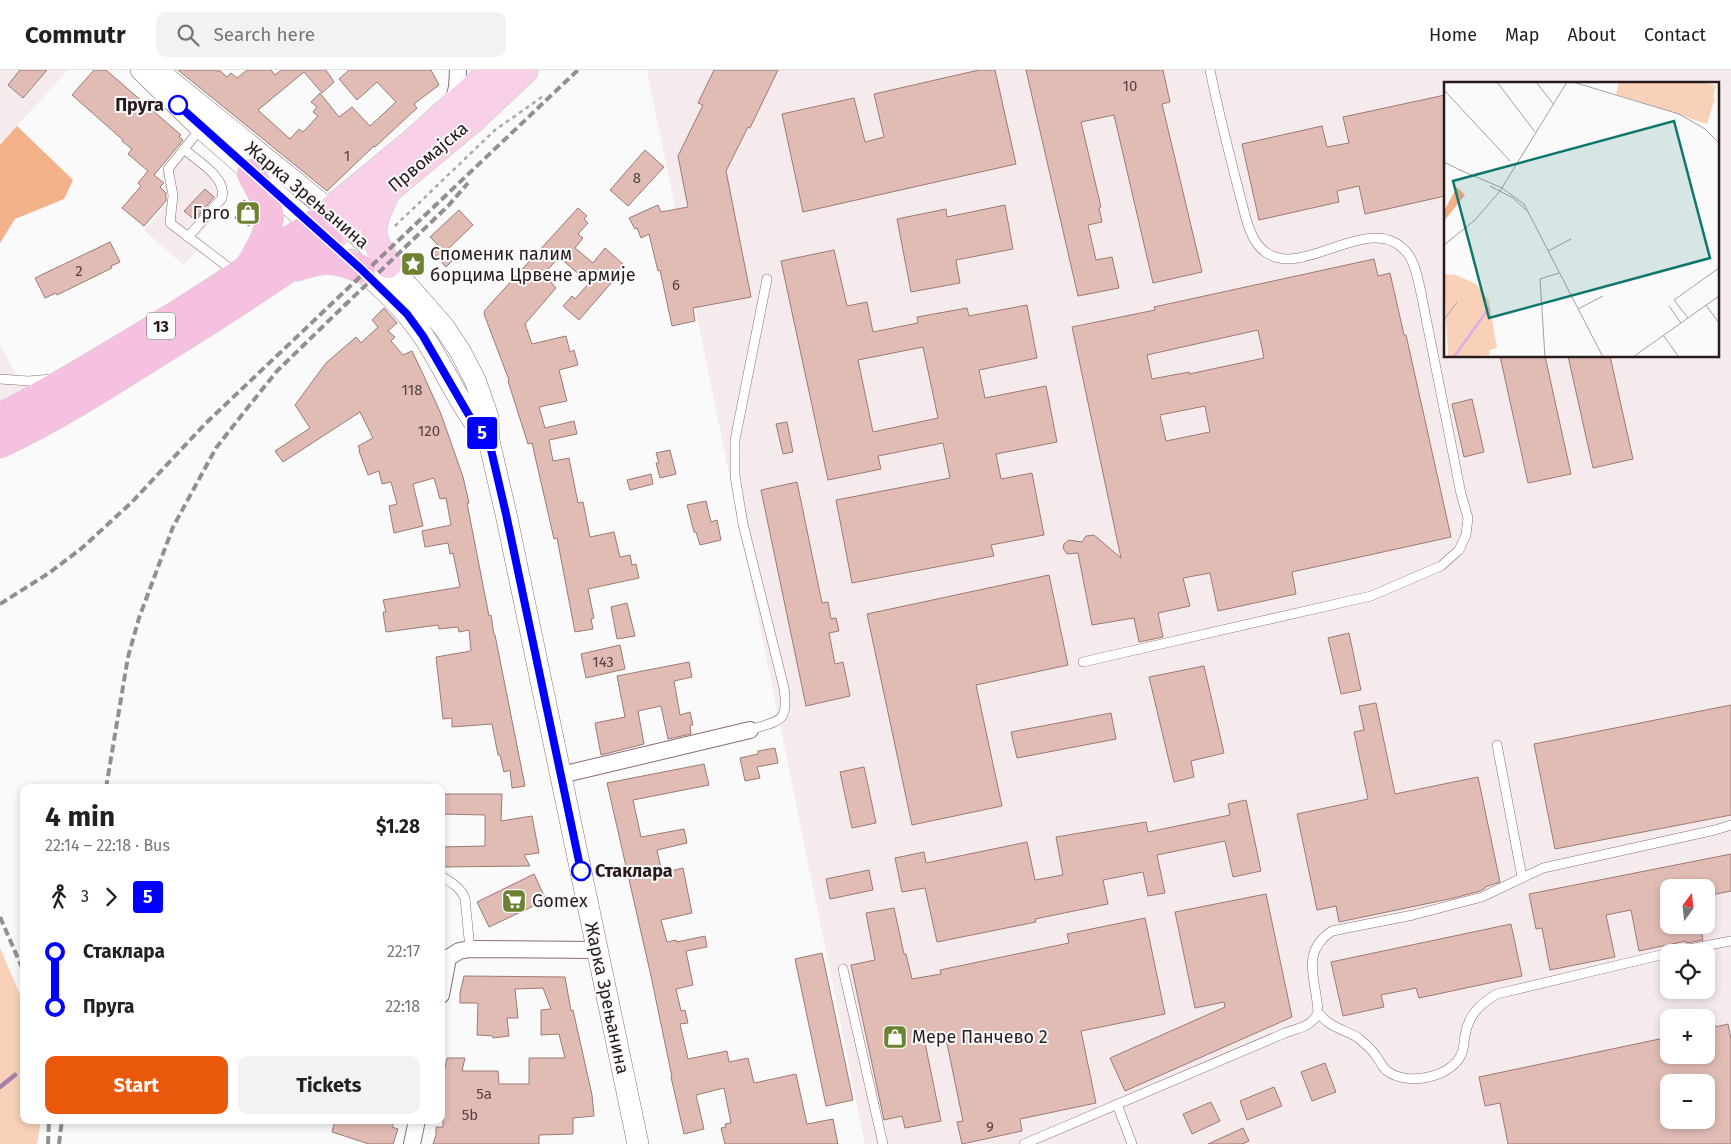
<!DOCTYPE html>
<html lang="en">
<head>
<meta charset="utf-8">
<style>
	:root { --surface:#fff; --page:#f2f2f2; --text:#202124; --muted:#757577; --line:#e0e0e0; --accent:#ea580c }
	body { margin:0; font-family:"Fira Sans",sans-serif; background:var(--page); color:var(--text); height:100vh; display:flex; flex-direction:column; font-size:19px; white-space:nowrap }
	* { box-sizing:border-box; margin:0 }
	p { font-size:16px; color:var(--muted) }
	.icon { flex:none; width:28px; height:28px; fill:none; stroke:currentColor; stroke-width:2; stroke-linecap:round; stroke-linejoin:round }
	.map { position:relative; flex:1; overflow:hidden }
	.panel { position:absolute; left:20px; top:714px; width:425px; height:340px; display:flex; flex-direction:column; background:var(--surface); border-radius:10px; box-shadow:0 2px 8px #0003 }
	.panel>* { flex:none }
	.badge { padding:0 10px; border-radius:4px; font-size:18px; line-height:32px }
	.needle { width:32px; rotate:15deg }
	.tools { position:absolute; left:1660px; top:809px; display:grid; gap:10px }
	.tools a { display:grid; place-items:center; width:55px; height:55px; border-radius:10px; background:var(--surface); box-shadow:0 2px 8px #0003; font-size:25px }
	.map>.badge { position:absolute; translate:-50% -50%; box-shadow:0 0 0 2px #fff }
	.legs { display:flex; align-items:center; gap:8px; height:55px; padding:0 25px; font-size:16px }
	.legs p { margin-inline-start:auto }
	.summary { display:flex; align-items:center; justify-content:space-between; height:85px; padding:0 25px }
	h1 { font-size:28px; font-weight:700; line-height:38px }
	.cta { display:flex; gap:10px; margin-top:auto; padding:10px 25px }
	.cta a { flex:1; height:58px; border-radius:10px; background:var(--accent); color:#fff; font-size:20px; font-weight:700; line-height:58px; text-align:center }
	.cta a+a { background:var(--page); color:var(--text) }
	ul { padding:0 25px; list-style:none }
	li { display:flex; align-items:center; gap:18px; height:55px; font-size:19px }
	li i { display:grid; place-items:center; width:8px; height:100%; margin:0 6px; background:currentColor }
	li i::after { content:''; width:12px; height:12px; margin:-6px; border:4px solid; border-radius:50%; background:var(--surface) }
	li p { margin-inline-start:auto }
	li:first-child i { background:linear-gradient(#0000 50%,currentColor 0) }
	li:last-child i { background:linear-gradient(currentColor 50%,#0000 0) }
	header { display:flex; align-items:center; gap:30px; box-sizing:border-box; height:70px; padding:0 25px; background:var(--surface); border-bottom:1px solid var(--line) }
	header strong { font-size:24px }
	nav { display:flex; gap:28px; margin-inline-start:auto; font-size:18px }
	.search { width:350px; height:45px; background:var(--page); display:flex; align-items:center; gap:12px; box-sizing:border-box; padding:0 18px; border-radius:10px; color:var(--muted); font-size:19px }
	.map>svg:first-child { display:block }
	.built { fill:#f5ebec; fill-rule:evenodd }
	.green { fill:#f9d1b9 }
	.forest { fill:#f2b189 }
	.lines { fill:none; stroke-linecap:round; stroke-linejoin:round }
	.stream { stroke:#a581aa; stroke-width:4.5 }
	.building { fill:#e1bcb5; stroke:#9c7a74; fill-rule:evenodd }
	.service-casing { stroke:#8e6c72; stroke-width:10 }
	.minor-casing { stroke:#8e6c72; stroke-width:18 }
	.tertiary-casing { stroke:#8e6c72; stroke-width:22 }
	.primary-casing { stroke:#d8d6d6; stroke-width:28 }
	.trunk-casing { stroke:#d8d6d6; stroke-width:29 }
	.path { stroke:#aca7a8; stroke-width:2.5; stroke-dasharray:4 4; stroke-linecap:butt }
	.service { stroke:#fff; stroke-width:9 }
	.minor { stroke:#fff; stroke-width:16 }
	.tertiary { stroke:#fff; stroke-width:21 }
	.primary { stroke:#f8d0e8; stroke-width:26 }
	.trunk { stroke:#f6c0e0; stroke-width:28 }
	.rail { stroke:#958e90; stroke-width:4; stroke-dasharray:8 4; stroke-linecap:butt }
	.line-1-casing { stroke:#fff; stroke-width:11 }
	.line-1 { stroke:#00f; stroke-width:8 }
	.stop-1-dot { fill:#fff; stroke:#00f; stroke-width:2.5 }
	.labels { text-anchor:middle; stroke-width:4; stroke-linejoin:round; paint-order:stroke }
	.number-label { font-size:15px; fill:#564243 }
	.shield { fill:#fafafa; stroke:#675d5f; stroke-width:1 }
	.shield-label { font-size:16px; font-weight:bold; fill:#281a1d }
	.stop-label { font-size:18px; font-weight:bold; fill:#281a1d; stroke:#fafafa; text-anchor:end }
	.street-label { font-size:18px; fill:#281a1d; stroke:#fafafa }
	.poi-label { font-size:18px; fill:#281a1d; stroke:#fafafa; text-anchor:start }
	.inset-river { fill:none; stroke:#daade6; stroke-width:2.5 }
	.inset-road { fill:none; stroke:#a6a0a2; stroke-width:1 }
	.view { fill:#0f766e; fill-opacity:0.15; stroke:#0f766e; stroke-width:2.5 }
	.inset-edge { fill:none; stroke:#281a1d; stroke-width:2.5 }
</style>
</head>
<body>
<header>
<strong>Commutr</strong>
<div class="search"><svg class="icon" aria-label="search" viewBox="0 0 24 24"><circle cx="10" cy="10" r="6"/><path d="M15 15l6 6"/></svg>Search here</div>
<nav><a>Home</a><a>Map</a><a>About</a><a>Contact</a></nav>
</header>
<div class="map">
<svg width="1731" height="1074" viewBox="0 0 1731 1074">
	<rect width="100%" height="100%" fill="#fafafa"/>
	<g class="built">
		<path d="M0 0H68L0 75Z"/>
		<path d="M647 0H1731V1074H865ZM1445 14H1717V286H1445ZM1669 818H1706V855H1669ZM1669 882H1706V920H1669ZM1669 948H1706V985H1669ZM1669 1012H1706V1050H1669Z"/>
		<path d="M184 77 227 113 229 122 225 135 198 166 205 172 184 195 144 161 171 128 164 116 166 112 161 105Z"/>
		<path d="M0 275 18 307 55 304 0 335Z"/>
	</g>
	<path class="green" d="M0 878 24 934V1050H41L37 1074H0Z"/>
	<path class="forest" d="M17 56 73 110 64 129 15 149 0 173V75Z"/>
	<g class="lines">
		<path class="stream" d="M0 1017 15 1005"/>
	</g>
	<g class="building">
		<path d="M20 0H47L23 28 8 15Z"/>
		<path d="M94 0H106L181 65 179 67 183 70 154 105 164 113 160 117 166 123V131L144 156 122 138 141 116 138 113 148 101 128 84 132 79 122 71 123 70 72 25Z"/>
		<path d="M178 0H216L218 2 219 0 227 7 231 3 237 8 247 0H271L275 5 281 0H326L334 12 322 23 304 2 258 40 290 69 299 59 303 62 318 46 313 42 317 37 311 32 320 23 339 47 352 37 370 56 396 32 377 12 357 30 339 9 349 0H431L439 15 414 34 417 38 375 77 374 76 327 121Z"/>
		<path d="M714 0H778L750 58 748 57 726 101 751 227 693 238 695 251 672 256 660 200 658 201 649 164 641 168 637 158 635 159 629 148 658 135 661 142 688 137 678 86 703 35 698 33Z"/>
		<path d="M979 0H995L1016 94 803 142 782 44 854 28 865 72 884 67 874 24Z"/>
		<path d="M1026 0H1163L1170 32 1162 34 1202 202 1153 213 1114 45 1081 52 1101 137 1099 138 1102 152 1088 155 1096 190 1112 187 1119 218 1078 226Z"/>
		<path d="M1445 25V126L1365 144 1359 116 1337 121 1339 132 1259 150 1242 74 1322 56 1327 77 1349 73 1343 47Z"/>
		<path d="M645 80 664 97 628 136 610 120Z"/>
		<path d="M205 119 214 127 195 150 184 141Z"/>
		<path d="M244 130 250 134 253 144V148L249 156 235 148Z"/>
		<path d="M1005 135 1013 179 956 190 960 213 911 222 897 149 946 139 947 147Z"/>
		<path d="M578 138 587 146 584 149 588 153 578 164 583 168 575 178 593 193 605 178 624 195 612 212 579 250 563 236 572 226 575 229 589 213 559 187 544 204 556 218 525 254 532 274 566 266 570 282 574 280 578 295 559 300 567 331 539 337 545 358 574 351 577 364 549 370 553 391 569 388 578 433 583 432 590 467 614 462 620 487 630 485 632 495 636 494 639 508 588 519 594 548 591 549 593 559 575 562 557 468 554 469 532 373 528 374 508 311 509 310 484 244 485 240Z"/>
		<path d="M459 140 473 155 447 180 454 189 446 197 432 182 439 176 430 167Z"/>
		<path d="M110 172 120 192 111 196 112 198 57 225 56 223 45 228 35 208Z"/>
		<path d="M834 180 847 236 867 232 873 262 918 253 917 247 967 238 969 246 1027 235 1037 288 979 300 985 328 1046 316 1057 372 996 384 1001 409 1032 403 1044 465 991 475 994 486 852 513 836 430 950 408 943 373 878 386 881 399 828 410 781 191ZM923 277 938 348 873 362 858 290Z"/>
		<path d="M1374 189 1378 206 1390 203 1404 265H1406L1451 467 1292 502 1296 524 1218 541 1210 503 1183 508 1190 536 1158 543 1163 567 1139 572 1134 548 1092 555 1078 483 1067 484 1063 478 1064 474 1069 470 1082 472 1086 466 1094 465 1121 488 1072 257 1155 240 1154 237ZM1258 260 1264 288 1189 304V302L1152 309 1147 285ZM1205 336 1210 362 1166 371 1160 345Z"/>
		<path d="M384 238 397 253 388 261 395 267 391 271 403 285 412 281 423 304 441 344 463 407 469 433H467L489 546 491 545 494 565H495L525 716 512 718 510 700 504 702 500 685H498L492 654 452 657V648L443 649 436 587 471 581 469 560 459 562 458 557 439 559 438 555 386 562 383 542H386L383 530 460 517 453 483 450 484 448 473 425 477 422 461 451 455 446 428 440 429 434 408 413 414 423 456 394 463 389 436 397 434 391 412 382 414 379 401 368 405 359 381 360 380 358 376 373 368 360 342 283 392 275 381 310 358 295 335 326 293 356 267 361 273 378 257 372 250Z"/>
		<path d="M1500 286H1545L1571 404 1528 413Z"/>
		<path d="M1568 286H1610L1633 389 1593 398Z"/>
		<path d="M1472 329 1484 382 1464 387 1452 334Z"/>
		<path d="M787 352 793 382 783 384 776 354Z"/>
		<path d="M670 380 676 404 660 408 656 393H659L656 383Z"/>
		<path d="M651 404 653 414 630 420 627 410Z"/>
		<path d="M797 412 822 533 828 532 831 549 836 548 839 561 829 563 835 594 843 592 850 626 806 636 761 420Z"/>
		<path d="M706 431 711 452 717 450 721 470 700 475 696 462H694L687 435Z"/>
		<path d="M1049 505 1068 595 976 615 1002 736 912 755 867 544Z"/>
		<path d="M627 533 635 566 617 569 611 537Z"/>
		<path d="M1349 563 1361 620 1341 624 1328 568Z"/>
		<path d="M620 575 625 599 586 608 581 584Z"/>
		<path d="M689 592 692 607 674 611 680 645 690 642 693 655H690L691 664 668 669 661 636 638 641 644 674 601 685 595 653 625 647 617 606Z"/>
		<path d="M1204 596 1224 683 1191 691 1194 707 1174 712 1149 607Z"/>
		<path d="M1376 633 1395 724 1478 707 1500 812 1485 817V818L1480 821 1454 828 1339 852 1336 836 1317 840 1297 744 1368 729 1354 662 1364 660 1359 636Z"/>
		<path d="M1731 635V745L1555 779 1534 674Z"/>
		<path d="M1111 643 1116 669 1017 688 1011 662Z"/>
		<path d="M775 678 778 693 757 697 760 708 745 711 740 688 758 684V681Z"/>
		<path d="M704 694 709 715 633 730 641 767 684 759 687 773 657 780 662 803 683 798 692 843 661 850 667 872 676 870 677 872 705 866 707 877 686 881 693 915 676 919 681 941 685 940 688 953 680 954 688 989 727 981 729 992 748 988 754 1013 796 1004 807 1054 833 1049 838 1074H725L721 1058 726 1057 725 1054 731 1053 724 1018 696 1025 704 1059 684 1064 671 1007H672L651 906 607 713Z"/>
		<path d="M864 697 876 753 852 758 840 702Z"/>
		<path d="M441 724H502L501 751 532 746 539 783 524 785 530 796 441 797V777L485 776V745L441 744Z"/>
		<path d="M1246 730 1261 801 1233 807 1225 771 1157 785 1165 823 1148 826 1143 802 1103 810 1108 834 1035 849 1036 852 937 872 925 818 902 822 895 788 924 782 926 793 1027 772 1035 810 1063 805 1056 767 1146 752 1148 762 1230 745 1228 734Z"/>
		<path d="M1731 784V821L1706 826V818H1669V855H1700L1703 870 1686 873V871L1639 881 1631 840 1606 845 1615 887 1550 900 1542 858 1536 859 1529 824Z"/>
		<path d="M869 800 873 820 830 829 826 809Z"/>
		<path d="M534 804 546 830 489 857 477 832Z"/>
		<path d="M1266 824 1292 947 1125 1021 1110 988 1225 937 1224 932 1195 938 1175 842Z"/>
		<path d="M894 838 904 884H906L912 909 941 904 940 900 1069 873 1067 864 1145 848 1165 944 1081 961 1096 1033 1020 1049 1022 1061 962 1074 957 1052 963 1051 945 964 924 968 941 1051 905 1058 902 1046 884 1050 851 895 875 890 866 843Z"/>
		<path d="M1511 854 1522 906 1419 928 1416 918 1381 925 1384 937 1343 946 1331 892Z"/>
		<path d="M822 883 853 1030 826 1036 795 889Z"/>
		<path d="M464 906 565 907 571 941 573 940 592 1025 594 1046 573 1048V1064L539 1065V1074H433L436 1065V1057H443V1008L447 988H465L462 1001H498L499 1014H529V988H565L559 964 541 965V940L551 939 543 918 515 919 518 948H507L509 966 493 968V966L477 965 478 933H460V923Z"/>
		<path d="M1728 954 1731 969V1074H1508L1500 1033 1485 1036 1479 1007 1669 967V985H1706V959ZM1669 1012H1706V1050H1669Z"/>
		<path d="M1325 993 1336 1022 1312 1031 1301 1002Z"/>
		<path d="M1274 1017 1282 1036 1247 1050 1240 1031Z"/>
		<path d="M1211 1032 1220 1051 1192 1064 1183 1044Z"/>
		<path d="M335 1050H395L392 1057 398 1059 393 1074H369L332 1062Z"/>
		<path d="M1243 1058 1249 1071 1242 1074H1208Z"/>
	</g>
	<g class="lines">
		<defs>
			<g id="service">
				<path d="M201 58 168 99 173 125 170 153 236 203"/>
				<path d="M184 79C198 92 227 107 222 128L188 167"/>
				<path d="M0 309 28 311 52 309"/>
				<path d="M1083 592 1371 526 1441 496 1459 480 1466 465 1468 448 1461 424C1450 367 1438 310 1427 253 1423 236 1418 196 1408 184 1370 134 1295 221 1258 175 1247 161 1243 135 1238 118 1228 79 1218 40 1210 0"/>
				<path d="M750 660C779 650 789 654 784 618L743 454 735 406V370L767 209"/>
				<path d="M1497 675 1522 807"/>
				<path d="M441 806C451 812 460 817 465 828L470 879"/>
				<path d="M1673 882 1731 871"/>
				<path d="M843 899 883 1074"/>
				<path d="M1318 943C1321 946 1325 950 1329 953 1338 959 1348 962 1357 967 1363 972 1372 979 1376 986 1380 991 1382 997 1387 1001 1407 1016 1448 1008 1460 987 1464 981 1464 972 1465 965 1469 944 1480 934 1497 924L1669 883"/>
				<path d="M1117 1034 1132 1074"/>
				<path d="M1024 1074 1285 963C1298 958 1311 957 1318 943 1317 910 1299 883 1332 861L1413 845 1482 827 1543 798 1715 760 1731 755"/>
			</g>
			<g id="minor">
				<path d="M453 35 457 17 458 0"/>
				<path d="M561 705 750 660"/>
				<path d="M441 925 448 888 459 881 470 879 597 880"/>
				<path d="M412 1074 417 1050"/>
			</g>
			<g id="tertiary">
				<path d="M141 0 201 58 322 164"/>
				<path d="M157 0 348 155 408 216 444 257 460 281 475 310 488 347 489 371 506 444 638 1074"/>
				<path d="M350 190C377 213 405 238 424 267 446 301 462 340 489 371"/>
			</g>
			<g id="primary">
				<path d="M386 124C380 137 370 155 375 170 378 179 384 187 388 195"/>
				<path d="M312 155 414 71 493 0"/>
				<path d="M328 170 472 50 525 0"/>
			</g>
			<g id="trunk">
				<path d="M249 197C260 178 275 156 267 134 263 124 256 113 251 103"/>
				<path d="M297 197C324 188 334 188 361 199"/>
				<path d="M0 347C33 331 65 312 97 293 170 250 242 204 312 155"/>
				<path d="M0 374C53 349 102 318 151 287 211 250 271 212 328 170"/>
			</g>
		</defs>
		<use href="#service" class="service-casing"/>
		<use href="#minor" class="minor-casing"/>
		<use href="#tertiary" class="tertiary-casing"/>
		<use href="#primary" class="primary-casing"/>
		<use href="#trunk" class="trunk-casing"/>
		<path class="path" d="M395 156 495 60 542 27"/>
		<use href="#service" class="service"/>
		<use href="#minor" class="minor"/>
		<use href="#tertiary" class="tertiary"/>
		<use href="#primary" class="primary"/>
		<use href="#trunk" class="trunk"/>
		<g class="rail">
			<path d="M344 236 448 136 468 113"/>
			<path d="M0 534 49 503 82 478 132 432 206 353 578 0"/>
			<path d="M106 718 128 587 139 548 173 457 216 378 241 346 277 301 348 232"/>
			<path d="M0 847 24 902"/>
			<path d="M48 1074 49 1050"/>
			<path d="M59 1074 62 1050"/>
		</g>
	</g>
	<g class="lines">
		<defs>
			<path id="line-1" d="M178 35 361 199 407 244 423 266 474 354 489 371 506 444 581 801"/>
		</defs>
		<use href="#line-1" class="line-1-casing"/>
		<use href="#line-1" class="line-1"/>
	</g>
	<defs>
		<symbol id="shop-square" viewBox="-11 -11 22 22"><rect x="-9" y="-9" width="18" height="18" rx="4" fill="#6c8132" stroke="#fafafa"/><path d="M-5-2.5h2.3a2.7 3.5 0 0 1 5.4 0H5L5.5 6h-11ZM-1.5-2.5h3a1.5 2.3 0 0 0-3 0Z" fill="#fff"/></symbol>
		<symbol id="sight-square" viewBox="-11 -11 22 22"><rect x="-9" y="-9" width="18" height="18" rx="4" fill="#6c8132" stroke="#fafafa"/><path d="M0-6L1.8-2.2L6-1.7L2.9 1.2L3.7 5.4L0 3.3L-3.7 5.4L-2.9 1.2L-6-1.7L-1.8-2.2Z" fill="#fff"/></symbol>
		<symbol id="supermarket-square" viewBox="-11 -11 22 22"><rect x="-9" y="-9" width="18" height="18" rx="4" fill="#6c8132" stroke="#fafafa"/><path d="M-6-5.5h2.5l.6 2H6L4.5 2H-2.5L-4.4-4H-6ZM-1.5 3.2a1.3 1.3 0 1 0 .1 0ZM3 3.2a1.3 1.3 0 1 0 .1 0Z" fill="#fff"/></symbol>
	</defs>
	<g fill-rule="evenodd">
		<use href="#shop-square" x="234" y="129" width="28" height="28"/>
		<use href="#sight-square" x="399" y="180" width="28" height="28"/>
		<use href="#supermarket-square" x="500" y="817" width="28" height="28"/>
		<use href="#shop-square" x="881" y="953" width="28" height="28"/>
	</g>
	<g class="stop-1-dot">
		<circle cx="178" cy="35" r="9"/>
		<circle cx="581" cy="801" r="9"/>
	</g>
	<g class="labels">
		<g class="number-label">
			<text x="1130" y="21">10</text>
			<text x="347" y="91">1</text>
			<text x="637" y="113">8</text>
			<text x="79" y="206">2</text>
			<text x="676" y="220">6</text>
			<text x="412" y="325">118</text>
			<text x="429" y="366">120</text>
			<text x="603" y="597">143</text>
			<text x="484" y="1029">5a</text>
			<text x="470" y="1050">5b</text>
			<text x="990" y="1062">9</text>
		</g>
		<rect class="shield" x="147" y="242.5" width="28" height="27" rx="4"/>
		<g class="shield-label">
			<text x="161" y="262">13</text>
		</g>
		<g class="stop-label">
			<text x="164" y="41">Пруга</text>
			<text x="595" y="807" text-anchor="start">Стаклара</text>
		</g>
		<g class="street-label">
			<text transform="translate(428 87) rotate(-40)" y="6">Првомајска</text>
			<text transform="translate(307 125) rotate(40)" y="6">Жарка Зрењанина</text>
			<text transform="translate(607 928) rotate(78)" y="6">Жарка Зрењанина</text>
		</g>
		<g class="poi-label">
			<text x="230" y="149" text-anchor="end">Грго</text>
			<text x="430" y="190">Споменик палим<tspan x="430" dy="21">борцима Црвене армије</tspan></text>
			<text x="532" y="837">Gomex</text>
			<text x="912" y="973">Мере Панчево 2</text>
		</g>
	</g>
	<g transform="translate(1444 12)">
		<rect width="275" height="275" fill="#fafafa"/>
		<path d="M175 0H260L272 4 269 15 271 16 263 42 172 12ZM0 192 12 193 32 202 45 219 53 266 45 268 46 273 4 275Z" fill="#f9d1b9"/>
		<path d="M13 105 21 113 0 139V129Z" fill="#f2b189"/>
		<path class="inset-river" d="M10 275 45 226"/>
		<path class="inset-road" d="M53 0 91 50M92 0 110 23M129 0 235 32 261 47 275 61M0 8 66 79M0 80 18 89M16 88 58 106 80 122 159 275M46 104 69 116 82 128M56 109 123 0M0 163 31 138 56 109M104 169 127 157M262 223 275 241M225 224 237 241M134 227 159 214M244 236 230 218 275 186M0 238 13 220M219 253 235 275M101 275 96 197 115 191M189 275 275 214"/>
		<path class="view" d="M230 39 266 176 45 236 9 99Z"/>
		<rect width="275" height="275" class="inset-edge"/>
	</g>
</svg>
<div class="tools">
<a><svg class="needle" viewBox="-14 -14 28 28"><path d="M0-13l5 13h-10z" fill="#e53935"/><path d="M0 13l5-13h-10z" fill="#757577"/></svg></a>
<a><svg class="icon" aria-label="locate" viewBox="0 0 24 24"><circle cx="12" cy="12" r="6"/><path d="M12 2v4M12 18v4M2 12h4M18 12h4"/></svg></a>
<a>+</a>
<a>−</a>
</div>
<b class="badge" style="left:482px;top:363px;background:#00f;color:#fff">5</b>
<section class="panel">
<div class="summary"><div><h1>4 min</h1><p>22:14 – 22:18 · Bus</p></div><b>$1.28</b></div>
<div class="legs"><svg class="icon" aria-label="walk" viewBox="0 0 24 24"><circle cx="13" cy="4" r="2"/><path d="M13 8l-2 6 4 7M11 14l-3 7M7 12l3-4h3l4 4"/></svg>3<svg class="icon" aria-label="forward" viewBox="0 0 24 24"><path d="M9 5l7 7-7 7"/></svg><b class="badge" style="background:#00f;color:#fff">5</b></div>
<ul>
<li><i style="color:#00f"></i><b>Стаклара</b><p>22:17</p></li>
<li><i style="color:#00f"></i><b>Пруга</b><p>22:18</p></li>
</ul>
<div class="cta"><a>Start</a><a>Tickets</a></div>
</section>
</div>
</body>
</html>
